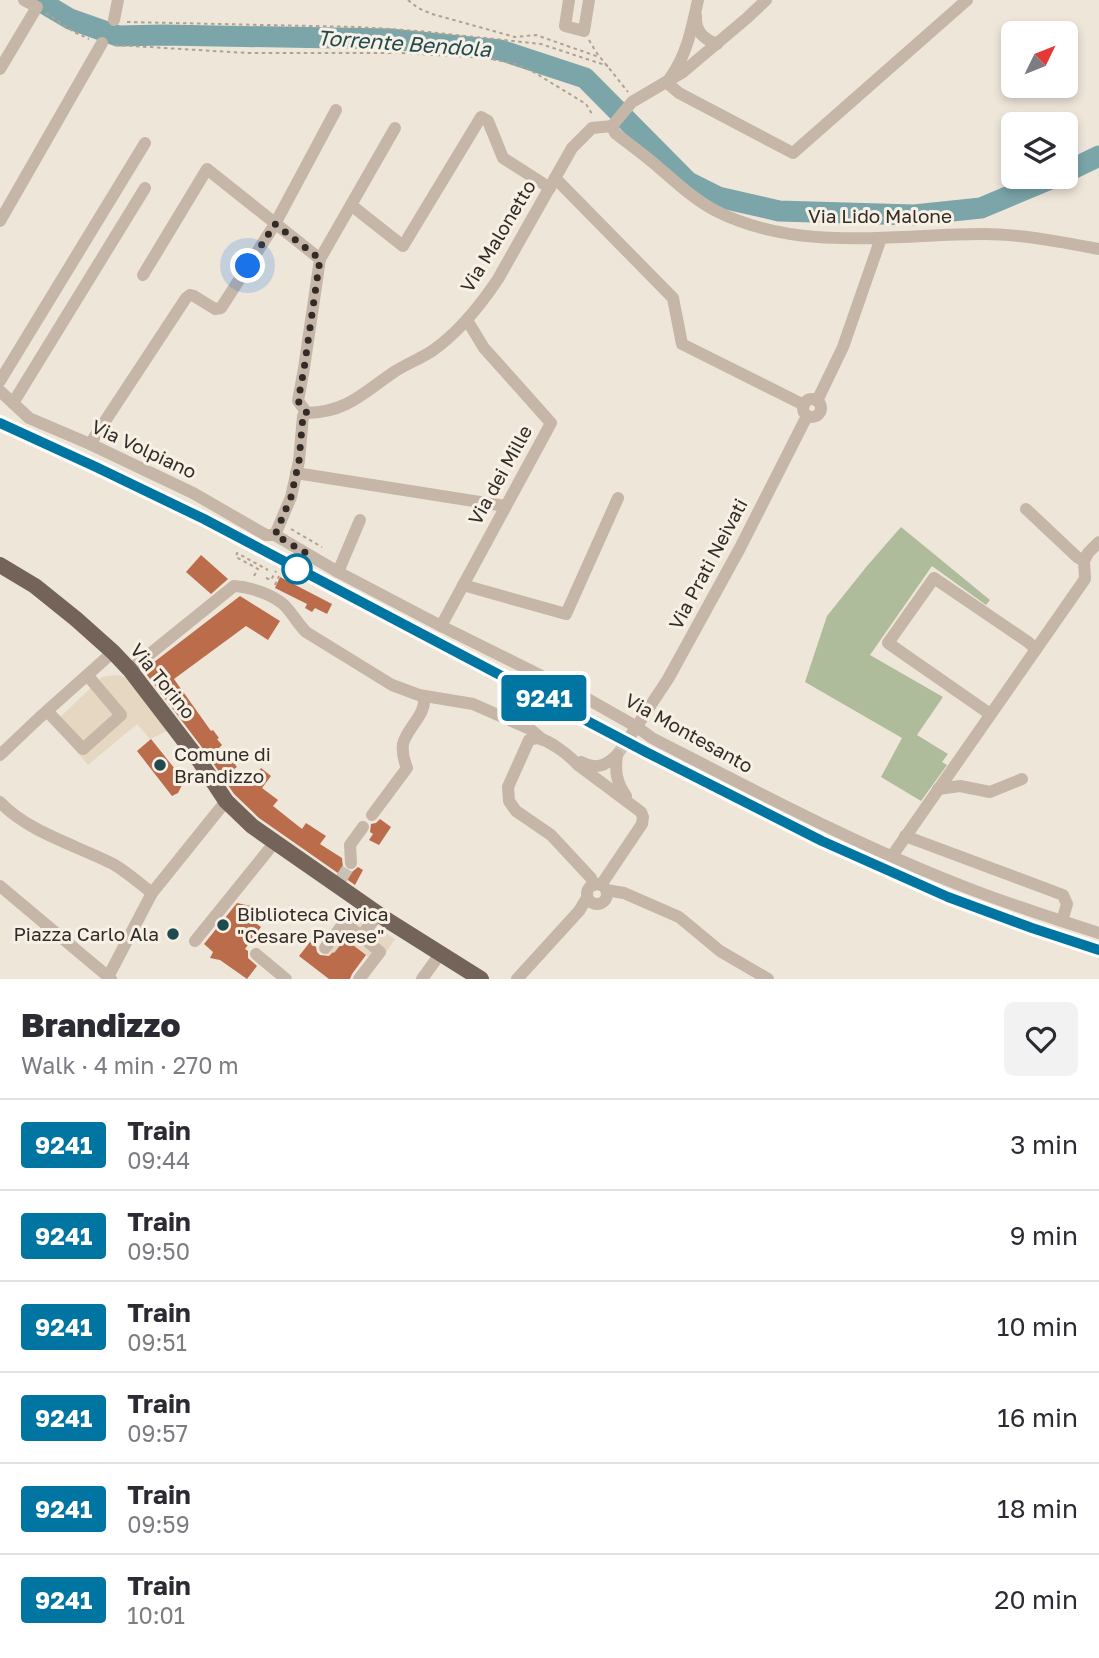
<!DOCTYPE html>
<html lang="en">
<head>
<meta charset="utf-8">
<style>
	:root { --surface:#fff; --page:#f2f2f3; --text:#2b2b33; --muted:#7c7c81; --line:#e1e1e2 }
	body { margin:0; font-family:"Golos Text",sans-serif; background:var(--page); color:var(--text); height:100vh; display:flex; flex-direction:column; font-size:26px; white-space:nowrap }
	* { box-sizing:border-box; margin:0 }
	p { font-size:23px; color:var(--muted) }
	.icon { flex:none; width:38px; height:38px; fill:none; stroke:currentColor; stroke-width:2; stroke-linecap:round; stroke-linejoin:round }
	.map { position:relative; height:979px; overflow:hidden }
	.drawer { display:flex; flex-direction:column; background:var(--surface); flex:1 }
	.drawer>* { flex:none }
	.badge { padding:0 14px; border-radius:5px; font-size:24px; line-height:46px }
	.needle { width:46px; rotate:47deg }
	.tools { position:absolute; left:1001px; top:21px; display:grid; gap:14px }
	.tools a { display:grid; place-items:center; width:77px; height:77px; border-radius:10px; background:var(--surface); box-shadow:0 4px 10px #0003; font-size:35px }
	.you { position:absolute; width:35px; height:35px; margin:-18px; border:5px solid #fff; border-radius:50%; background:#1a73e8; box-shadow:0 0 0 10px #1a73e833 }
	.map>.badge { position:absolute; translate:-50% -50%; box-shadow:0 0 0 4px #fff }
	.round { display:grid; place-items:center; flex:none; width:74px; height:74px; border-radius:10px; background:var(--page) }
	.headline { display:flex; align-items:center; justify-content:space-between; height:119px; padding:0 21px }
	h1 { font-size:33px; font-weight:800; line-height:52px }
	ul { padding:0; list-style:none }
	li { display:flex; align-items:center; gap:21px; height:91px; padding:0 21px; border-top:2px solid var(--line) }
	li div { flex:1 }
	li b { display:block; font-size:26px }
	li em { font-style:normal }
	li .badge { min-width:77px; font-weight:700; text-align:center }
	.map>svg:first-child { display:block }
	.green { fill:#afbc9b }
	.plaza { fill:#e5d7c2 }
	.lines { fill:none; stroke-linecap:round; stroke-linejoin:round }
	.river { stroke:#7ba5a9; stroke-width:21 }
	.building { fill:#bb6c4b }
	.minor-tunnel { stroke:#c9c1b6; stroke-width:12; stroke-dasharray:12 6; stroke-linecap:butt }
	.path { stroke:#b1a191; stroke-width:2; stroke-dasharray:3.5 3.5; stroke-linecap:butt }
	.minor { stroke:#c5b6a7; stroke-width:12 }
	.major { stroke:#736359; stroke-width:16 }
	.rail { stroke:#322b27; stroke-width:3.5; stroke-dasharray:2 5; stroke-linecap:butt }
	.line-casing { stroke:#fff; stroke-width:16 }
	.line { stroke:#0075a1; stroke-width:10 }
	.walk { stroke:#322b27; stroke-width:7; stroke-dasharray:0 12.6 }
	.stop-dot { fill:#fff; stroke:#0075a1; stroke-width:3.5 }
	.poi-dot { fill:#204a50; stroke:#f7f0e5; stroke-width:2.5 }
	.labels { text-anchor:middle; stroke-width:6; stroke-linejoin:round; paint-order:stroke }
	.street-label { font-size:19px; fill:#322b27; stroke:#f7f0e5 }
	.poi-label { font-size:19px; fill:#322b27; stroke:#f7f0e5; text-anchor:start }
	.water-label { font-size:21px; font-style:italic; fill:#204a50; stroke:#f7f0e5 }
</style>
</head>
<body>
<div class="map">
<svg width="1099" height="979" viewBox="0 0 1099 979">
	<rect width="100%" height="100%" fill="#efe6da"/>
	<path class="green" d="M901 527 990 600 986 605 932 566 870 655 943 697 917 735 948 754 942 762 947 765 921 801 881 777 902 738 805 682 827 616 867 566Z"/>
	<g class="plaza">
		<path d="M115 675 123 676 129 680 167 731 150 739 137 724 88 765 53 724 102 677Z"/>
		<path d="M351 909 395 939 368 979H355L370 958 345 939 334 953 332 952 329 956 319 949Z"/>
	</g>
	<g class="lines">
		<g class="river">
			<path d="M38 0 70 19 118 36 164 35 390 39 500 50 585 78 688 182 718 197 779 211 914 215 981 208 1055 177"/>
			<path d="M1066 172 1099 156"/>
		</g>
	</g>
	<g class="building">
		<path d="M201 555 228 579 211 594 186 572Z"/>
		<path d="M280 577 332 604 327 614 315 608 312 612 305 608 307 604 275 588Z"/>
		<path d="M240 596 280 621 268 640 246 626 174 679 211 731 213 730 219 738 217 739 222 745 217 750 226 763 231 759 237 767 234 769 247 786 261 768 271 776 262 788 278 800 273 806 302 829 306 823 326 836 320 844 342 858 343 867 346 870 352 872 358 867 363 870 355 885 259 818 234 794 207 754 147 675 145 669Z"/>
		<path d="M151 739 183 779V783L178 793 172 796 137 751Z"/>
		<path d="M380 819 391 827 379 845 369 840 373 834 370 832 371 824 376 823Z"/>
		<path d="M237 903 255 907 247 917 261 927 245 949 248 951V958L257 966 247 979 220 960 210 958 213 952 204 944Z"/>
		<path d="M345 939 366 955 352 974 350 979H329L299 956 310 942 316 947 317 952 320 955 329 956 333 952 334 953Z"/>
	</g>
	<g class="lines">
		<g class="minor-tunnel">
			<path d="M617 755 631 735"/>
			<path d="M341 879 351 863"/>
		</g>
		<g class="path">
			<path d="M408 0 418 8 432 14 515 37 536 35 599 57"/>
			<path d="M46 13 74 32 89 39"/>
			<path d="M127 22 358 27 419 31 541 44 608 66"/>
			<path d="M589 40 596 52 628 92"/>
			<path d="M115 45 247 53H400L486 58 516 64 532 71 586 104 592 114"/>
			<path d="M291 529 322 547"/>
			<path d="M254 576 258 569 236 557 237 553 268 570"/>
			<path d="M266 578 271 580 276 571"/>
			<path d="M275 585 279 576"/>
		</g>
		<g class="minor">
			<path d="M569 0 565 26 584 31 589 0"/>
			<path d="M696 16C695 32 704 39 717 44"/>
			<path d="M114 20 118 0"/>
			<path d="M0 69 37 7 24 0"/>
			<path d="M670 78C687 55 692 27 698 0"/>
			<path d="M666 82 679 93 793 153 967 0"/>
			<path d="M612 126 615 133C629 144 643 154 657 166 676 182 693 199 716 211 800 253 893 234 983 234 1022 234 1061 242 1099 249"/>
			<path d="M555 178 673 298 682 344 804 405"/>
			<path d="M351 205 403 246 481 117 488 121 503 158 550 188"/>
			<path d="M0 221 102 43"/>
			<path d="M143 275 207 169 320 259"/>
			<path d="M0 381 145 143"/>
			<path d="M0 391 29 418 90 444 193 493 266 535H275L338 572 441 626 584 697 637 727 652 738C759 793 866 850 978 892 1018 907 1058 920 1099 933"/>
			<circle cx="812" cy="408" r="9"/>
			<path d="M817 401 843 347 881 238"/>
			<path d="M13 403 145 188"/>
			<path d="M307 413 298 401 304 368 320 259 395 128"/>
			<path d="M90 444 186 298 190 295 194 296 215 309 221 308 275 224 336 110"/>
			<path d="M296 473 505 506"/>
			<path d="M275 535 291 497 299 461 303 416 307 413C347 412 363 393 394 372 406 364 420 359 432 351 458 333 480 306 498 279L572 148 592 128 612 126 632 102 683 72 747 18 766 0"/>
			<path d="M1084 561 1088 553 1099 542"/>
			<path d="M338 572 360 520"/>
			<path d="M463 585 566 614 618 498"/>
			<path d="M441 626 551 423 484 348 467 320"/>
			<path d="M130 670 234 586C250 587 271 594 283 604 291 611 297 623 306 632L392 685 419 695 473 704 530 729 542 739"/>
			<path d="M47 711 83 749 121 715 88 676"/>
			<path d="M990 714 888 643 934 578 1028 642 1036 649"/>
			<path d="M631 735 668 679 740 548 807 416"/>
			<path d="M0 755 39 718 113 652"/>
			<path d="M617 755C615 771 616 782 626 796"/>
			<path d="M581 762C595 770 606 766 617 755"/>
			<path d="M938 789 960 786 990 792 1022 779"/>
			<path d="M0 802C28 832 76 845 113 864 127 872 139 883 152 893"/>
			<path d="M372 815 407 768C404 761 402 752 403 744 407 727 427 715 424 696"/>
			<path d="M905 836 1063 895 1067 904 1062 921"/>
			<path d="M892 856 1085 579 1084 561 1077 557 1026 509"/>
			<path d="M351 863 350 845 363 827"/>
			<circle cx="597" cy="894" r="10"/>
			<path d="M594 885 591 878 551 835 516 811 509 801 508 787 529 740C534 739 536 737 540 739 551 741 571 757 578 765L641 812 643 817 642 824 601 885"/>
			<path d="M0 886 111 979"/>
			<path d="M606 890 624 893 679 917 720 951 768 979"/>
			<path d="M195 941 275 842"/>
			<path d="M325 948 344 923 361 936 378 915"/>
			<path d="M256 954 286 979"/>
			<path d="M107 979 152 893 226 801"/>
			<path d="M359 979 380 952 361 936"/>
			<path d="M422 979 440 954"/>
			<path d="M517 979 579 911 587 898"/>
		</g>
		<path class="major" d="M0 565 35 586 76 619 113 652 130 670 199 760 226 801 252 826 387 920 481 979"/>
		<path class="rail" d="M0 423 96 467 204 519 646 752 822 841 948 897 1032 928 1099 950"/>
	</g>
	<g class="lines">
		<defs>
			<path id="line" d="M0 423 96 467 204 519 646 752 822 841 948 897 1032 928 1099 950"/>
		</defs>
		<use href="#line" class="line-casing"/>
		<use href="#line" class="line"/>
		<path class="walk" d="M248 266 275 224 320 259 304 369 298 401 307 413 303 416 299 461 291 497 275 535 308 554 297 569"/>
	</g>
	<circle class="stop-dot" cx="297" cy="569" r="14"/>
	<g class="poi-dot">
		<circle cx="160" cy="765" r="7"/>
		<circle cx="223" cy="925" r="7"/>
		<circle cx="173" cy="934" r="7"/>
	</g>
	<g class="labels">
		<g class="street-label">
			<text x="880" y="223">Via Lido Malone</text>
			<text transform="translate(498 236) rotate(-59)" y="7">Via Malonetto</text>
			<text transform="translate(144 449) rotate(25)" y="7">Via Volpiano</text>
			<text transform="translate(500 475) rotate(-61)" y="7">Via dei Mille</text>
			<text transform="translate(708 564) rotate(-62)" y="7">Via Prati Neivati</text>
			<text transform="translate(163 681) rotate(51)" y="7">Via Torino</text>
			<text transform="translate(689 733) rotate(29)" y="7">Via Montesanto</text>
		</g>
		<g class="poi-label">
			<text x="174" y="761">Comune di<tspan x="174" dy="22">Brandizzo</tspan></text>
			<text x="237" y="921">Biblioteca Civica<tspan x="237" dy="22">"Cesare Pavese"</tspan></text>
			<text x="159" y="941" text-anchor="end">Piazza Carlo Ala</text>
		</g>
		<g class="water-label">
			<text transform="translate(404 44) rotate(4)" y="7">Torrente Bendola</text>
		</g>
	</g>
</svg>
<div class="tools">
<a><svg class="needle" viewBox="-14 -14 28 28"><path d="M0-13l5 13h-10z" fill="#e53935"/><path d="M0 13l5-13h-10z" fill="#7c7c81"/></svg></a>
<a><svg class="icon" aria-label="layers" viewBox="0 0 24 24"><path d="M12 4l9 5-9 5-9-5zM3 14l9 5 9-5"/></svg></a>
</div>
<div class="you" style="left:248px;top:266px"></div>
<b class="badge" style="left:544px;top:698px;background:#0075a1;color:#fff">9241</b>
</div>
<section class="drawer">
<div class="headline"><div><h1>Brandizzo</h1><p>Walk · 4 min · 270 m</p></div><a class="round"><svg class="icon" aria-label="heart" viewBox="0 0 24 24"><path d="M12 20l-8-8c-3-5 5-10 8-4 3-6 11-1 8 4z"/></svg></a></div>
<ul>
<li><span class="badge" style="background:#0075a1;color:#fff">9241</span><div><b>Train</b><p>09:44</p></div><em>3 min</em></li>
<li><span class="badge" style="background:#0075a1;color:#fff">9241</span><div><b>Train</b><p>09:50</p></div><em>9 min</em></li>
<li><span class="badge" style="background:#0075a1;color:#fff">9241</span><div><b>Train</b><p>09:51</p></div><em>10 min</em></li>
<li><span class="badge" style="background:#0075a1;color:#fff">9241</span><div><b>Train</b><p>09:57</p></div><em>16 min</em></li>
<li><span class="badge" style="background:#0075a1;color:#fff">9241</span><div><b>Train</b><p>09:59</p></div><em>18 min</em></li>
<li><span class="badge" style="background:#0075a1;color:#fff">9241</span><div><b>Train</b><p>10:01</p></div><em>20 min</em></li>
</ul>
</section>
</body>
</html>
